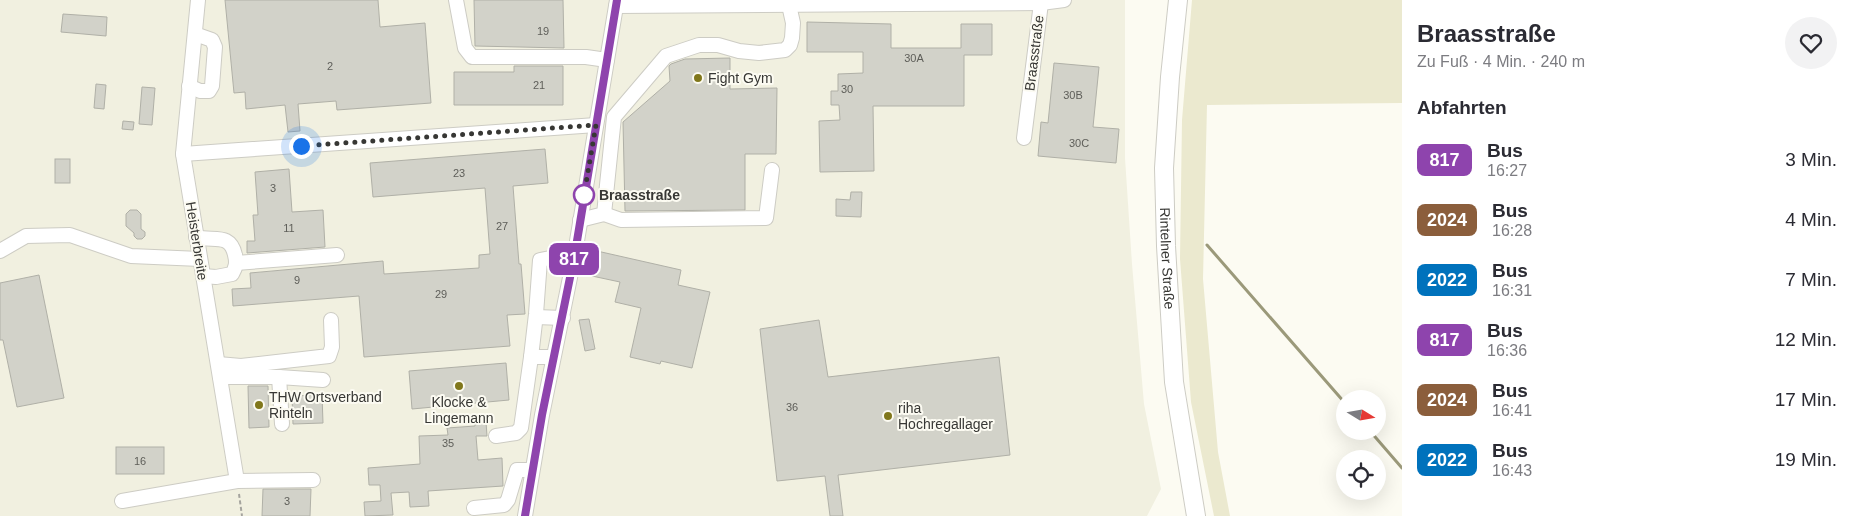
<!DOCTYPE html>
<html lang="de">
<head>
<meta charset="utf-8">
<style>
	:root { --surface:#fff; --page:#f2f2f3; --text:#2b2b33; --muted:#7c7c81 }
	body { margin:0; font-family:Helvetica,sans-serif; background:var(--page); color:var(--text); height:100vh; display:flex; flex-direction:column; font-size:19px; white-space:nowrap }
	* { box-sizing:border-box; margin:0 }
	p { font-size:16px; color:var(--muted) }
	.icon { flex:none; width:28px; height:28px; fill:none; stroke:currentColor; stroke-width:2; stroke-linecap:round; stroke-linejoin:round }
	.map { position:relative; flex:1; overflow:hidden }
	.sheet { display:flex; flex-direction:column; background:var(--surface); width:450px }
	.sheet>* { flex:none }
	.badge { padding:0 10px; border-radius:8px; font-size:18px; line-height:32px }
	.needle { width:32px; rotate:101deg }
	.controls { position:absolute; left:1336px; top:390px; display:grid; gap:10px }
	.controls a { display:grid; place-items:center; width:50px; height:50px; border-radius:50%; background:var(--surface); box-shadow:0 5px 20px #0002; font-size:25px }
	.you { position:absolute; width:25px; height:25px; margin:-12px; border:4px solid #fff; border-radius:50%; background:#1a73e8; box-shadow:0 0 0 8px #1a73e833 }
	.map>.badge { position:absolute; translate:-50% -50%; box-shadow:0 0 0 2px #fff }
	h2 { padding:0 15px; font-size:19px; line-height:45px }
	.round { display:grid; place-items:center; flex:none; width:52px; height:52px; border-radius:26px; background:var(--page) }
	.headline { display:flex; align-items:center; justify-content:space-between; height:85px; padding:0 15px }
	h1 { font-size:24px; font-weight:600; line-height:38px }
	ul { padding:0; list-style:none }
	li { display:flex; align-items:center; gap:15px; height:60px; padding:0 15px }
	li div { flex:1 }
	li b { display:block; font-size:19px }
	li em { font-style:normal }
	li .badge { min-width:55px; font-weight:700; text-align:center }
	main { display:flex; flex:1; min-height:0 }
	.map>svg:first-child { display:block }
	.built { fill:#f1f0e0 }
	.green { fill:#ebe9cf }
	.lines { fill:none; stroke-linecap:round; stroke-linejoin:round }
	.stream { stroke:#9b997a; stroke-width:3 }
	.building { fill:#d2d2c9; stroke:#b0b0a7 }
	.minor-casing { stroke:#cdccc4; stroke-width:16 }
	.major-casing { stroke:#cdccc4; stroke-width:20 }
	.path { stroke:#a5a49e; stroke-width:2; stroke-dasharray:4 2.5; stroke-linecap:butt }
	.minor { stroke:#fff; stroke-width:14 }
	.major { stroke:#fff; stroke-width:18 }
	.line-casing { stroke:#fff; stroke-width:11 }
	.line { stroke:#8e44ad; stroke-width:8 }
	.walk { stroke:#373734; stroke-width:5; stroke-dasharray:0 9 }
	.poi-dot { fill:#80771b; stroke:#fcfbf2; stroke-width:2 }
	.stop-dot { fill:#fff; stroke:#8e44ad; stroke-width:2.5 }
	.labels { text-anchor:middle; stroke-width:4; stroke-linejoin:round; paint-order:stroke }
	.number-label { font-size:11px; fill:#5e5e59 }
	.street-label { font-size:14px; fill:#373734; stroke:#fcfbf2 }
	.poi-label { font-size:14px; fill:#373734; stroke:#fcfbf2; text-anchor:start }
	.stop-label { font-size:14px; font-weight:bold; fill:#373734; stroke:#fcfbf2; text-anchor:start }
</style>
</head>
<body>
<main>
<div class="map">
<svg width="1402" height="516" viewBox="0 0 1402 516">
	<rect width="100%" height="100%" fill="#fcfbf2"/>
	<path class="built" d="M0 0H1125V158L1132 264 1144 404 1161 489 1147 516H0Z"/>
	<path class="green" d="M1192 0H1402V103L1207 105 1203 279 1218 452 1230 516H1214L1191 402 1180 259 1182 120Z"/>
	<g class="lines">
		<g class="stream">
			<path d="M1207 245 1345 403"/>
			<path d="M1370 431 1402 468"/>
		</g>
	</g>
	<g class="building">
		<path d="M225 0H378L380 27 425 23 431 103 337 110 336 101 298 104 300 131 288 132 285 105 246 109 245 92 234 93Z"/>
		<path d="M474 0H563L564 48 475 46Z"/>
		<path d="M63 14 107 17 106 36 61 32Z"/>
		<path d="M807 22 891 24V48H961V24H992V55H964V106H873L874 171 820 172 819 121 840 120 839 105H831V91H838V74L863 73V52H807Z"/>
		<path d="M730 58V89L777 88 776 154H745V210L625 211 623 122 670 81 669 66 671 64 685 59Z"/>
		<path d="M1054 63 1099 67 1093 127 1119 129 1116 163 1038 156 1041 122 1048 123Z"/>
		<path d="M514 66H563V105H454V72H514Z"/>
		<path d="M96 84 106 85 104 109 94 108Z"/>
		<path d="M142 87 155 88 152 125 139 124Z"/>
		<path d="M123 121 134 122 133 130 122 129Z"/>
		<path d="M545 149 548 183 513 186 519 264H521L525 314 507 315 510 346 364 357 359 296 233 306 232 289 251 288 250 273 383 261 384 274 479 268V255L490 254 485 188 373 197 370 163Z"/>
		<rect x="55" y="159" width="15" height="24"/>
		<path d="M289 169 292 212 323 210 325 247 247 253V241H255L253 215H258L255 172Z"/>
		<path d="M851 192H862L861 217 836 216V199L850 200Z"/>
		<path d="M130 210H137L141 214V229L145 232V236L142 239H137L134 236V233L126 226V214Z"/>
		<path d="M597 251 681 270 678 285 710 292 692 368 661 361 660 364 630 357 641 308 615 302 620 282 592 276Z"/>
		<path d="M39 275 64 398 17 407 3 340H0V283Z"/>
		<path d="M589 319 595 349 585 351 579 320Z"/>
		<path d="M819 320 828 377 999 357 1010 455 838 475 843 516H830L825 476 777 481 760 329Z"/>
		<path d="M506 363 509 400 412 409 409 371Z"/>
		<path d="M248 386H268L269 427 249 428Z"/>
		<path d="M322 395 323 423 293 424 292 396Z"/>
		<path d="M486 422 487 436H476L478 460 502 458 503 486 428 491 429 506 410 507 409 492 391 493 393 515 365 516 364 502 381 501 380 485H369L368 468 420 464 419 436 448 435 447 428 475 426V423Z"/>
		<rect x="116" y="447" width="48" height="27"/>
		<path d="M263 489H311L310 516H262Z"/>
	</g>
	<g class="lines">
		<defs>
			<g id="minor">
				<path d="M198 0 183 154 237 481"/>
				<path d="M456 0 465 48 472 57H586L607 60"/>
				<path d="M616 6 1041 3 1064 0"/>
				<path d="M189 86 200 91H209L212 86 215 47 212 40 195 34"/>
				<path d="M1024 138 1041 3"/>
				<path d="M183 154 596 125"/>
				<path d="M604 214 621 220 766 218 772 170"/>
				<path d="M580 220 604 214 614 117 666 56 699 45H718L739 51 759 53 785 50 790 45 792 38 793 23 789 5"/>
				<path d="M196 237C213 242 230 232 235 255 237 263 236 267 232 274L216 277 203 276"/>
				<path d="M0 251 26 236 70 235 131 256 200 259"/>
				<path d="M236 263 337 255"/>
				<path d="M536 317 563 318"/>
				<path d="M553 357H531L536 314 540 260 575 253"/>
				<path d="M218 364 241 366 329 356 332 347 331 320"/>
				<path d="M220 377H279L323 380"/>
				<path d="M279 377 282 424"/>
				<path d="M496 436 516 433 521 428 531 357"/>
				<path d="M122 501 237 481 313 480"/>
				<path d="M474 508 504 505 508 500 517 470H532"/>
				<path d="M525 516 542 415 575 253 617 0"/>
			</g>
			<g id="major">
				<path id="s1" d="M1178 0 1170 77 1164 168 1166 246 1174 382 1196 516"/>
			</g>
		</defs>
		<use href="#minor" class="minor-casing"/>
		<use href="#major" class="major-casing"/>
		<path class="path" d="M239 494 242 516"/>
		<use href="#minor" class="minor"/>
		<use href="#major" class="major"/>
	</g>
	<g class="lines">
		<defs>
			<path id="line" d="M525 516 542 415 575 253 617 0"/>
		</defs>
		<use href="#line" class="line-casing"/>
		<use href="#line" class="line"/>
		<path class="walk" d="M301 146 596 125 584 195"/>
	</g>
	<g class="poi-dot">
		<circle cx="698" cy="78" r="5"/>
		<circle cx="459" cy="386" r="5"/>
		<circle cx="259" cy="405" r="5"/>
		<circle cx="888" cy="416" r="5"/>
	</g>
	<circle class="stop-dot" cx="584" cy="195" r="10"/>
	<g class="labels">
		<g class="number-label">
			<text x="543" y="35">19</text>
			<text x="914" y="62">30A</text>
			<text x="330" y="70">2</text>
			<text x="539" y="89">21</text>
			<text x="847" y="93">30</text>
			<text x="1073" y="99">30B</text>
			<text x="1079" y="147">30C</text>
			<text x="459" y="177">23</text>
			<text x="273" y="192">3</text>
			<text x="502" y="230">27</text>
			<text x="289" y="232">11</text>
			<text x="297" y="284">9</text>
			<text x="441" y="298">29</text>
			<text x="792" y="411">36</text>
			<text x="448" y="447">35</text>
			<text x="140" y="465">16</text>
			<text x="287" y="505">3</text>
		</g>
		<g class="street-label">
			<text transform="translate(1034 53) rotate(-83)" y="5">Braasstraße</text>
			<text transform="translate(197 241) rotate(81)" y="5">Heisterbreite</text>
			<text dy="5" stroke="none"><textPath href="#s1" startOffset="259">Rintelner Straße</textPath></text>
		</g>
		<g class="poi-label">
			<text x="708" y="83">Fight Gym</text>
			<text x="269" y="402">THW Ortsverband<tspan x="269" dy="16">Rinteln</tspan></text>
			<text x="459" y="407" text-anchor="middle">Klocke &amp;<tspan x="459" dy="16">Lingemann</tspan></text>
			<text x="898" y="413">riha<tspan x="898" dy="16">Hochregallager</tspan></text>
		</g>
		<g class="stop-label">
			<text x="599" y="200">Braasstraße</text>
		</g>
	</g>
</svg>
<div class="controls">
<a><svg class="needle" viewBox="-14 -14 28 28"><path d="M0-13l5 13h-10z" fill="#e53935"/><path d="M0 13l5-13h-10z" fill="#7c7c81"/></svg></a>
<a><svg class="icon" aria-label="locate" viewBox="0 0 24 24"><circle cx="12" cy="12" r="6"/><path d="M12 2v4M12 18v4M2 12h4M18 12h4"/></svg></a>
</div>
<div class="you" style="left:301px;top:146px"></div>
<b class="badge" style="left:574px;top:259px;background:#8e44ad;color:#fff">817</b>
</div>
<section class="sheet">
<div class="headline"><div><h1>Braasstraße</h1><p>Zu Fuß · 4 Min. · 240 m</p></div><a class="round"><svg class="icon" aria-label="heart" viewBox="0 0 24 24"><path d="M12 20l-8-8c-3-5 5-10 8-4 3-6 11-1 8 4z"/></svg></a></div>
<h2>Abfahrten</h2>
<ul>
<li><span class="badge" style="background:#8e44ad;color:#fff">817</span><div><b>Bus</b><p>16:27</p></div><em>3 Min.</em></li>
<li><span class="badge" style="background:#8b5e3c;color:#fff">2024</span><div><b>Bus</b><p>16:28</p></div><em>4 Min.</em></li>
<li><span class="badge" style="background:#0072bc;color:#fff">2022</span><div><b>Bus</b><p>16:31</p></div><em>7 Min.</em></li>
<li><span class="badge" style="background:#8e44ad;color:#fff">817</span><div><b>Bus</b><p>16:36</p></div><em>12 Min.</em></li>
<li><span class="badge" style="background:#8b5e3c;color:#fff">2024</span><div><b>Bus</b><p>16:41</p></div><em>17 Min.</em></li>
<li><span class="badge" style="background:#0072bc;color:#fff">2022</span><div><b>Bus</b><p>16:43</p></div><em>19 Min.</em></li>
</ul>
</section>
</main>
</body>
</html>
